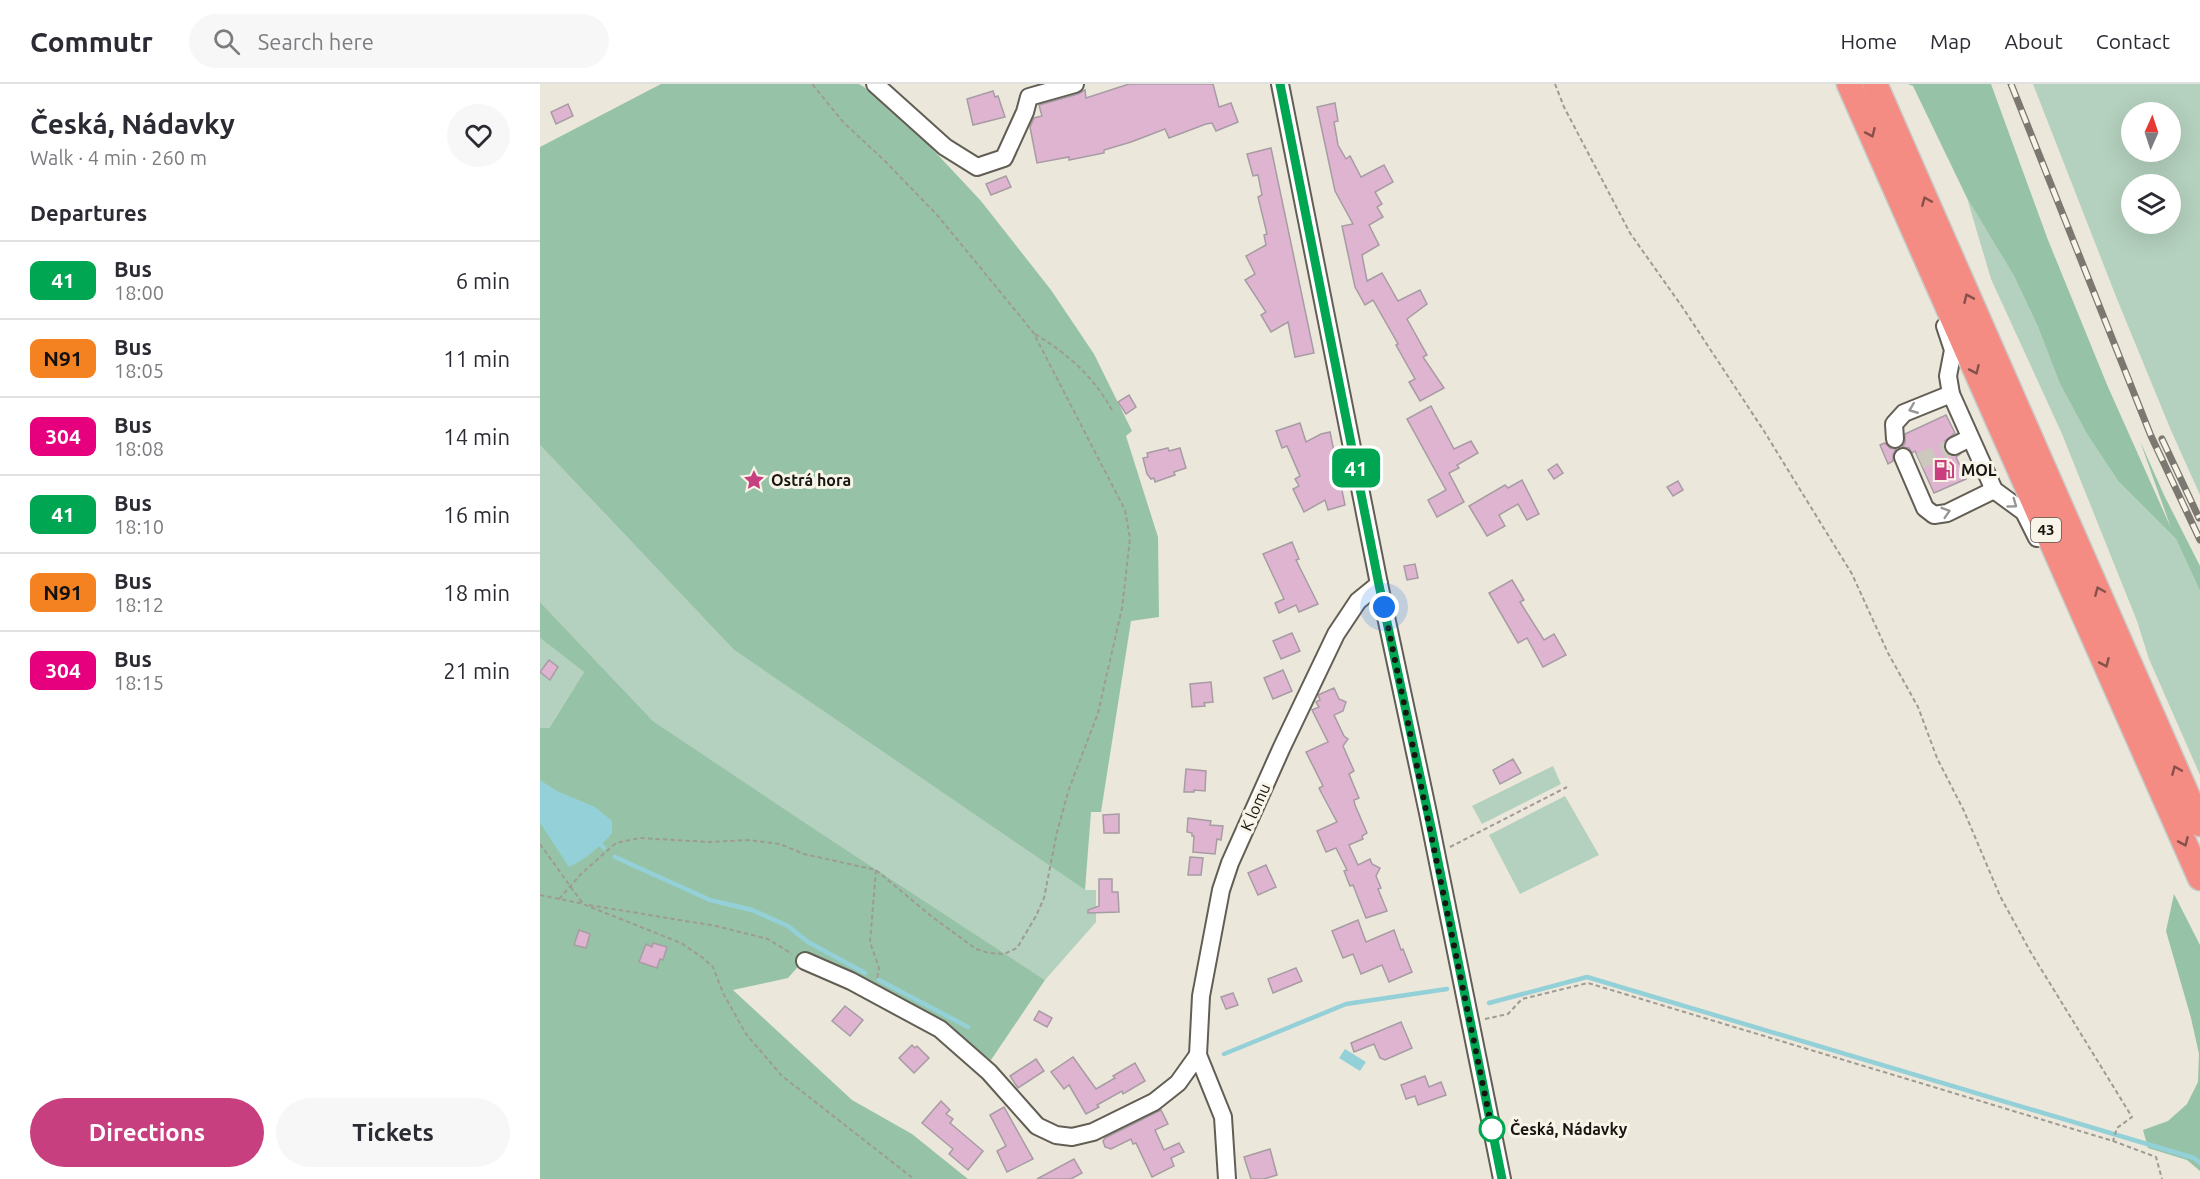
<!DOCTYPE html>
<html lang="en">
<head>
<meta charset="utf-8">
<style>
	:root { --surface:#fff; --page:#f7f7f7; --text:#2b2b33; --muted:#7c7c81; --line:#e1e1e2; --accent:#c73f7e }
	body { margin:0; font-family:Ubuntu,sans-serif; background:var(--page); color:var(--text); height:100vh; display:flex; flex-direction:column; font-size:22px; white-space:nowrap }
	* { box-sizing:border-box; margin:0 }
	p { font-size:20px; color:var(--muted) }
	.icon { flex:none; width:33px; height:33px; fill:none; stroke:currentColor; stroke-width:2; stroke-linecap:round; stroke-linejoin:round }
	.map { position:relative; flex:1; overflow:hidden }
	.sheet { display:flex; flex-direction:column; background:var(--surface); width:540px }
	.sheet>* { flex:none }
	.badge { padding:0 12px; border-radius:9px; font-size:21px; line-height:39px }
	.needle { width:39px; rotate:3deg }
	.tools { position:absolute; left:1581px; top:18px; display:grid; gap:12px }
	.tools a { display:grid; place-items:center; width:60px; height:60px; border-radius:50%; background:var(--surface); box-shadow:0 6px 24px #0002; font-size:30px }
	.you { position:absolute; width:30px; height:30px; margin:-15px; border:4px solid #fff; border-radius:50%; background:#1a73e8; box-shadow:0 0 0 9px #1a73e833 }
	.map>.badge { position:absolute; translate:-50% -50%; box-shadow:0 0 0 3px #fff }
	h2 { padding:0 30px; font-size:22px; line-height:54px }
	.round { display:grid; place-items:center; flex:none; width:63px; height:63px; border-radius:32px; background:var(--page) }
	.overview { display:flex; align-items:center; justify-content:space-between; height:102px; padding:0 30px }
	h1 { font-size:28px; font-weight:700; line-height:45px }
	.primary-button { display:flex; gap:12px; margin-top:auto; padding:12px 30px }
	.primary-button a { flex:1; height:69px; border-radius:36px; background:var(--accent); color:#fff; font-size:24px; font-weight:700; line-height:69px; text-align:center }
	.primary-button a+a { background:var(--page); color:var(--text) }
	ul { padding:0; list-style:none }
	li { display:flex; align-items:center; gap:18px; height:78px; padding:0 30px; border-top:2px solid var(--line) }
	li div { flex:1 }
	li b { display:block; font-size:22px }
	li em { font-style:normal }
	li .badge { min-width:66px; font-weight:700; text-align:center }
	header { display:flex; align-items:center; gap:36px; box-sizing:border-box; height:84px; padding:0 30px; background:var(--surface); border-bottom:2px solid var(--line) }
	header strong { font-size:28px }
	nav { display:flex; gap:33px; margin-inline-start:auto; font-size:21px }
	.search { width:420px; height:54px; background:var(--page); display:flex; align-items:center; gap:15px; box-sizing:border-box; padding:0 21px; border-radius:33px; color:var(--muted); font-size:22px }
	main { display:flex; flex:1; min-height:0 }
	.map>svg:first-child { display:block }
	.green { fill:#b4d0be; fill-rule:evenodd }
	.forest { fill:#96c3a7 }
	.water { fill:#94d0d8 }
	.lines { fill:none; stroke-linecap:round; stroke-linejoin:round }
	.stream { stroke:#94d0d8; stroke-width:4.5 }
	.building { fill:#deb4d1; stroke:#a79ca3; stroke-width:1.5 }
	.minor-tunnel { stroke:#ccc8bd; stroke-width:16; stroke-dasharray:16 8; stroke-linecap:butt }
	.minor-casing { stroke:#625e54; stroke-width:20 }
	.highway-casing { stroke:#c7c7c6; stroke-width:27 }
	.path { stroke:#9f9b92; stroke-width:2; stroke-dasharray:4.5 3; stroke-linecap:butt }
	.minor { stroke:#fff; stroke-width:16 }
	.highway { stroke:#f58c83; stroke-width:24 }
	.rail-casing { stroke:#7b7871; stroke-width:7 }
	.rail { stroke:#f9f4e8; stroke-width:4.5; stroke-dasharray:14; stroke-linecap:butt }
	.oneway { stroke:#86514a }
	.oneway2 { stroke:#979694 }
	.line-casing { stroke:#fff; stroke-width:14 }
	.line { stroke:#00a651; stroke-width:9 }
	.walk { stroke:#171612; stroke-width:6; stroke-dasharray:0 10.8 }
	.stop-dot { fill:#fff; stroke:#00a651; stroke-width:3 }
	.labels { text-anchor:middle; stroke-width:6; stroke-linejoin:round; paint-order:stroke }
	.shield { fill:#f9f4e8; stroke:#5b5952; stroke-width:1.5 }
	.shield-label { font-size:15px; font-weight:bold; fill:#171612 }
	.poi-label { font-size:16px; font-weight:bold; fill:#171612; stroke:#f9f4e8; text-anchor:start }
	.street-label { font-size:16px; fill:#171612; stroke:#f9f4e8 }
	.stop-label { font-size:16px; font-weight:bold; fill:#171612; stroke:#f9f4e8; text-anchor:start }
</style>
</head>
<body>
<header>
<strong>Commutr</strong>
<div class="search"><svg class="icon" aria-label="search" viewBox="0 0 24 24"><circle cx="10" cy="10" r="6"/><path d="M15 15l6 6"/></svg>Search here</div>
<nav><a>Home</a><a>Map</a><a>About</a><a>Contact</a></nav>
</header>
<main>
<section class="sheet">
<div class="overview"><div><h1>Česká, Nádavky</h1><p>Walk · 4 min · 260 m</p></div><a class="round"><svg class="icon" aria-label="heart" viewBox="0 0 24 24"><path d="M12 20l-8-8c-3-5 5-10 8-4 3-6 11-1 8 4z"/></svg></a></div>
<h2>Departures</h2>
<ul>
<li><span class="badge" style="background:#00a651;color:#fff">41</span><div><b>Bus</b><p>18:00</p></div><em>6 min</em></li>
<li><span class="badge" style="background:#f58220;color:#111">N91</span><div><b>Bus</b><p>18:05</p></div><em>11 min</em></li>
<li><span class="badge" style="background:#e6007e;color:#fff">304</span><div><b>Bus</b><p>18:08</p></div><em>14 min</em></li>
<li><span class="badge" style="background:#00a651;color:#fff">41</span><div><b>Bus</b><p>18:10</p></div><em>16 min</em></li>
<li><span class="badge" style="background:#f58220;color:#111">N91</span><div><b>Bus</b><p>18:12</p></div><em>18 min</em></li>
<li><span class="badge" style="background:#e6007e;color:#fff">304</span><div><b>Bus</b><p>18:15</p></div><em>21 min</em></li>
</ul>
<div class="primary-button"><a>Directions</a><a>Tickets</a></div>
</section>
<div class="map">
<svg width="1660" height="1095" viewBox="0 0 1660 1095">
	<rect width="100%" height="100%" fill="#ece7db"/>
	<g class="green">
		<path d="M1493 0H1660V411L1630 344 1577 215ZM1592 28H1630V68H1592ZM1592 100H1630V140H1592Z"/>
		<path d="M1427 114 1474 192 1498 243 1520 300 1547 350 1578 397 1636 455 1660 507V691L1609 575 1597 537 1522 350 1451 195Z"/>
		<path d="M0 361 194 566 545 806H556V838L505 896 279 748 113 637 0 518Z"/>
		<path d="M0 554 44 588 8 645 0 644Z"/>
		<path d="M1013 682 1021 700 942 740 932 722Z"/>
		<path d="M1025 712 1059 771 980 810 949 751Z"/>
	</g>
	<g class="forest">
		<path d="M121 0H319L324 3 370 41 441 117 511 206 554 270 592 347 586 352 618 453 619 533 591 537 561 728H551L545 806 194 566 0 361V63Z"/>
		<path d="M1368 0H1451L1508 156 1568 303 1631 444 1600 357 1624 411 1660 482V507L1636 455 1578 397 1547 350 1520 300 1498 243 1474 192 1427 114 1373 2Z"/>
		<path d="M0 518 113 637 279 748 505 896 451 976 400 937 270 869 248 894 193 906 312 1016 372 1050 428 1095H0V644H9L44 588 0 554Z"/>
		<path d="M1634 810 1660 861V1087L1647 1076 1608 1064 1603 1046 1628 1037 1647 1020 1658 998 1659 970 1651 934 1626 847Z"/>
	</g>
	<g class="water">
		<path d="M0 696 17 707 55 723 72 737V749C60 763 46 775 29 783L0 739Z"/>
		<path d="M805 965 826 978 820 987 799 974Z"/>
	</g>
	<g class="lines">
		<g class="stream">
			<path d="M61 761 64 764"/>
			<path d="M75 773 170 816 212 826 248 842 268 858 325 889"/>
			<path d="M339 896 428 943"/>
			<path d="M949 919 1047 893 1654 1074 1660 1079"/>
			<path d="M684 970 806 920 907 905"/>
		</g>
	</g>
	<g class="building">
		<path d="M589 0H673L679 23 691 19 698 38 676 47 672 39 666 40 629 54 625 45 591 58 564 66V69L529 76V73L497 79 490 43 494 34 502 32 499 21 538 10 543 7 545 6 546 14Z"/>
		<path d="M453 7 455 13 458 12 465 33 433 41 427 15Z"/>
		<path d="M795 19 798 37 794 38 798 61 806 75 810 72 821 93 844 81 853 98 835 108 842 120 837 123 843 133 829 141 839 161 822 171 827 197 842 189 858 217 880 206 887 220 867 235 887 271 883 273 904 304 880 317 869 298 875 295 856 261 858 260 833 216 825 221 815 203 802 142 813 140 795 107 777 23Z"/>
		<path d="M28 20 33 32 16 40 11 28Z"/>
		<path d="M731 64 774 269 755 273 748 238 731 248 721 231 726 228 705 196 715 190 706 172 726 161 724 151 727 150 718 113 722 111 718 91 713 92 707 70Z"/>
		<path d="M466 92 471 103 451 111 446 100Z"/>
		<path d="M589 311 596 323 586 330 578 318Z"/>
		<path d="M891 322 914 365 931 357 938 369 917 381 919 384 909 389 924 418 897 433 888 416 906 406 867 335Z"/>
		<path d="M1406 331 1415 349 1405 357 1404 366 1409 371H1419L1416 373 1426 395 1394 409 1375 367 1372 369 1369 364 1362 363 1365 359V350Z"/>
		<path d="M760 339 766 358 781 350 790 348 805 421 788 426 785 416 764 428 753 405 759 402 755 395 760 392 747 362 742 364 736 347Z"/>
		<path d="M1345 359 1350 364 1356 365 1353 371V377L1348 380 1340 361Z"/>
		<path d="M628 364 629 367 640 364 646 384 634 388 635 391 615 398 614 394 611 395 607 390 603 374 608 373 607 369Z"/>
		<path d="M1017 380 1023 389 1014 395 1008 386Z"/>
		<path d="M982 396 999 430 987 436 978 420 959 431 965 442 947 452 929 422 965 401 968 404Z"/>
		<path d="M1138 397 1143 406 1133 412 1127 403Z"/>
		<path d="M752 458 759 475 756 476 778 520 759 528 756 521 739 529 735 519 744 515 723 470Z"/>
		<path d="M875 480 878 494 867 496 864 482Z"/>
		<path d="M972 496 984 516 980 518 1004 556 1014 550 1026 571 1003 583 987 554 978 559 949 509Z"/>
		<path d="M752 549 760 567 741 575 733 557Z"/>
		<path d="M9 576 18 583 10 596 0 588Z"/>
		<path d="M743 586 752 607 733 615 724 594Z"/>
		<path d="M671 598 673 618 664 619 665 622 652 623 650 600Z"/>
		<path d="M794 604 799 615 806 618 803 627 794 631 804 652 808 655 803 662 814 687 809 690 819 714 814 716 815 721 827 749 822 752 823 755 809 761 818 781 830 775 832 780 840 784 836 792 841 804 838 805 847 827 826 834 813 801 810 802 804 787 807 786 796 764 786 768 777 747 797 738 782 710 779 704 783 702 766 668 788 658 772 626 779 623 776 618 780 616 778 611Z"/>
		<path d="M973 675 981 689 960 700 953 686Z"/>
		<path d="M646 685 666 687 665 707 654 706V708H644Z"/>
		<path d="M579 730V749H564L563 731Z"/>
		<path d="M648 734 671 737 670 741 683 742 681 756 677 755 675 770 653 768 654 752H652V749L647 748Z"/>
		<path d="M650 773 663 774 661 791H648Z"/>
		<path d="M726 781 736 803 718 811 708 789Z"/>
		<path d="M559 795H572V808H578L579 828 548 829V826L559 822Z"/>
		<path d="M818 836 826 858 854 846 861 866 863 865 872 888 849 898 842 881 821 890 813 870 803 874 792 847Z"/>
		<path d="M39 846 50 850 46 864 34 861Z"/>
		<path d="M113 859 127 863 123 876 120 875 117 884 99 878 106 860 112 863Z"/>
		<path d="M756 884 762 897 733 909 728 895Z"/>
		<path d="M693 909 698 921 686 925 681 913Z"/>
		<path d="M305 922 323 936 310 952 292 937Z"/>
		<path d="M499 927 512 934 507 943 494 936Z"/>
		<path d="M861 938 872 964 845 976 840 974 834 960 814 968 811 959Z"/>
		<path d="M372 961 375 964 377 962 389 974 374 989 359 974Z"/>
		<path d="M533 973 556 1005 575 994 573 992 595 979 605 997 583 1010 582 1007 557 1021 559 1023 546 1030 529 1001 524 1005 511 988Z"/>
		<path d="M496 975 504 987 478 1004 470 992Z"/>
		<path d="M885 992 889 1003 901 998 906 1011 878 1021 875 1012 866 1015 861 1001Z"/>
		<path d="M401 1017 410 1026 406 1030 413 1035 410 1039 443 1067 428 1086 409 1070 413 1065 382 1039Z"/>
		<path d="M464 1023 493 1075 467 1088 457 1067 466 1062 450 1031Z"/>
		<path d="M621 1026 628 1040 615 1046 624 1066 639 1059 644 1068 631 1074 634 1082 612 1093 596 1059 593 1060 591 1055 571 1065 565 1063 563 1057 565 1054Z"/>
		<path d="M730 1065 737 1091 724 1095H711L704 1073Z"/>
		<path d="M534 1075 542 1089 531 1095H497Z"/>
	</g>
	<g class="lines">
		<path class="minor-tunnel" d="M1380 377 1414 362"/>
		<defs>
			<g id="minor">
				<path d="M335 0 405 63 437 83 464 74 485 28 489 13 535 0"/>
				<path d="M740 0 839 500 888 729 962 1095"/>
				<path d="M1405 242 1413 266 1408 292 1411 310 1454 406 1484 428 1497 454"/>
				<path d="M1355 355 1354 340 1364 329 1411 310"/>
				<path d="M1414 362 1430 354"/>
				<path d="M1363 373 1385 424 1394 431 1407 429 1454 406"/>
				<path d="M265 877 311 897 400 945 449 988 497 1042 516 1051 532 1053 553 1048 614 1018 638 999 658 971"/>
				<path d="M687 1095 683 1033 658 971 661 912 681 806 690 779 742 663 796 550 818 517 839 500"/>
			</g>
			<g id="highway">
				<path d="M1309 0 1660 794"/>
				<path d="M1335 0 1660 740"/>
			</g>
		</defs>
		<use href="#minor" class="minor-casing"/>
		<use href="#highway" class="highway-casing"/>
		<g class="path">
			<path d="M1015 0 1024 23 1090 149 1143 224 1224 347 1312 490 1348 569 1378 623 1397 674 1424 727 1460 812 1490 867 1592 1033 1577 1044 1573 1057"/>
			<path d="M495 250C529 271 552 291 572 326"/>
			<path d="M0 760 43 820 141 859 163 874 173 883 183 909 206 950 242 992 374 1095"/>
			<path d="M910 763 1027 703"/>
			<path d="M336 786 330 858 339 884 337 895"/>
			<path d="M0 811 44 820"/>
			<path d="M19 815 42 789 76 759 100 754 168 758 208 756 240 760 264 770 336 786 391 832 436 865 449 869 464 870 477 864 496 832 504 814 517 748 529 705 558 629 582 524 586 490 590 454 585 426 493 248 398 132 345 77 304 39 272 0"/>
			<path d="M49 821 176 842 228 855 252 870"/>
			<path d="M945 935 968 930 982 915 1048 899 1573 1057 1616 1073 1622 1095"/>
		</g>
		<use href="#minor" class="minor"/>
		<use href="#highway" class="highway"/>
		<defs>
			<g id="rail">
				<path d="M1471 0 1611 352 1660 456"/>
				<path d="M1622 355 1659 434"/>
			</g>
		</defs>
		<use href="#rail" class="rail-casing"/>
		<use href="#rail" class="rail"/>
	</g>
	<defs><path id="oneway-chevron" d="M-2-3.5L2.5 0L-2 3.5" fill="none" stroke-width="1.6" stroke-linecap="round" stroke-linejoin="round" transform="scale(1.5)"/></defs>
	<g class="oneway">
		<use href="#oneway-chevron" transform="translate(1331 49) rotate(66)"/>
		<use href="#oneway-chevron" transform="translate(1386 117) rotate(-113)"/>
		<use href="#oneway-chevron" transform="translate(1428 214) rotate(-114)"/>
		<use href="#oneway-chevron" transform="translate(1435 286) rotate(66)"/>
		<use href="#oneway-chevron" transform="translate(1559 507) rotate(-113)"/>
		<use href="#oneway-chevron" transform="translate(1565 579) rotate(66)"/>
		<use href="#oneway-chevron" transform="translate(1636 686) rotate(-113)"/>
		<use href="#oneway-chevron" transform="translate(1644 758) rotate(66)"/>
	</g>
	<g class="oneway2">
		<use href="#oneway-chevron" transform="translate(1373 325) rotate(158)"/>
		<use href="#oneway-chevron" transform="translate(1473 420) rotate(36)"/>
		<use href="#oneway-chevron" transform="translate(1406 428) rotate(-17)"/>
	</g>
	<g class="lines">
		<defs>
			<path id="line" d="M740 0 839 501 892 748 962 1095"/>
		</defs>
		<use href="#line" class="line-casing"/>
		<use href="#line" class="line"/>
		<path class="walk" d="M844 523 952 1045"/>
	</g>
	<defs>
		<symbol id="fuel-bare" viewBox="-9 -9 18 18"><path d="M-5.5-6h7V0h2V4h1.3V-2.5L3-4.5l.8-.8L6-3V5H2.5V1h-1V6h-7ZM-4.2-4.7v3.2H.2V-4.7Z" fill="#c73f7e" stroke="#f9f4e8" stroke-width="2.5" paint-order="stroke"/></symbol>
		<symbol id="sight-bare" viewBox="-9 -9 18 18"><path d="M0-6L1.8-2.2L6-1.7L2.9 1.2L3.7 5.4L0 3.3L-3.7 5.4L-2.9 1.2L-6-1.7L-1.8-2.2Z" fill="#c73f7e" stroke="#f9f4e8" stroke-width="2.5" paint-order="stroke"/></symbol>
	</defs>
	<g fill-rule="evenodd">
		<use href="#fuel-bare" x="1389" y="371" width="30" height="30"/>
		<use href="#sight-bare" x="199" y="381" width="30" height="30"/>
	</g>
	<circle class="stop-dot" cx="952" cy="1045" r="12"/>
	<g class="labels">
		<rect class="shield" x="1491" y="434" width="30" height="24" rx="4.5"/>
		<g class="shield-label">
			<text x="1506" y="451">43</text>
		</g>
		<g class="poi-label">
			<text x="1421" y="392">MOL</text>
			<text x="231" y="402">Ostrá hora</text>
		</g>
		<g class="street-label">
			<text transform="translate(715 723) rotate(-66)" y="6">K lomu</text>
		</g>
		<g class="stop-label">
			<text x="970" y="1051">Česká, Nádavky</text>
		</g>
	</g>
</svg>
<div class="tools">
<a><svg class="needle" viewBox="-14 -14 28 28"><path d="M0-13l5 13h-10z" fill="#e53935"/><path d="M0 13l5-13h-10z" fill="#7c7c81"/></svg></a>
<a><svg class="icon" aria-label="layers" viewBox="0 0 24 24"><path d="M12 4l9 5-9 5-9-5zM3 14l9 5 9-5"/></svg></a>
</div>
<div class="you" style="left:844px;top:523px"></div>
<b class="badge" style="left:816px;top:384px;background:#00a651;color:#fff">41</b>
</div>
</main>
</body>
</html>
